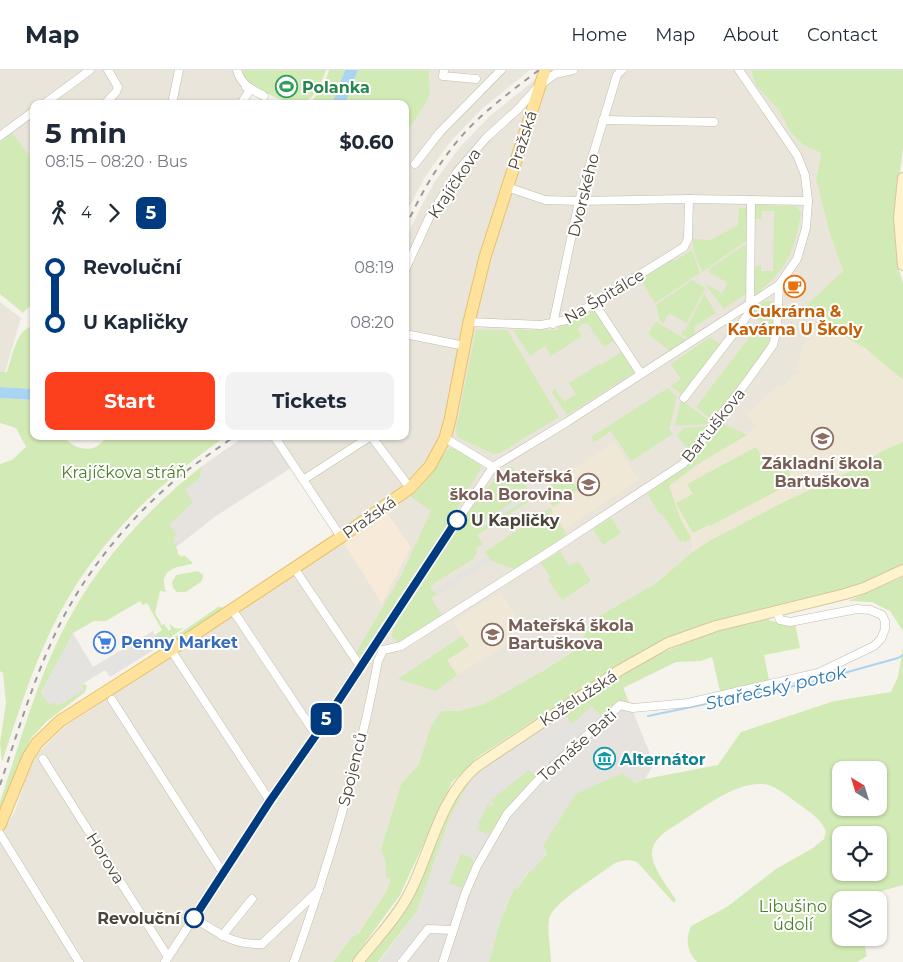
<!DOCTYPE html>
<html lang="en">
<head>
<meta charset="utf-8">
<style>
	:root { --surface:#fff; --page:#f2f2f3; --text:#1f2937; --muted:#747a83; --line:#e0e1e3; --accent:#fc3f1d }
	body { margin:0; font-family:Montserrat,sans-serif; background:var(--page); color:var(--text); height:100vh; display:flex; flex-direction:column; font-size:19px; white-space:nowrap }
	* { box-sizing:border-box; margin:0 }
	p { font-size:16px; color:var(--muted) }
	.icon { flex:none; width:28px; height:28px; fill:none; stroke:currentColor; stroke-width:2; stroke-linecap:round; stroke-linejoin:round }
	.map { position:relative; flex:1; overflow:hidden }
	.sheet { position:absolute; left:30px; top:30px; width:379px; height:340px; display:flex; flex-direction:column; background:var(--surface); border-radius:10px; box-shadow:0 1px 4px #0004 }
	.sheet>* { flex:none }
	.badge { padding:0 10px; border-radius:8px; font-size:18px; line-height:32px }
	.needle { width:32px; rotate:322deg }
	.buttons { position:absolute; left:832px; top:691px; display:grid; gap:10px }
	.buttons a { display:grid; place-items:center; width:55px; height:55px; border-radius:10px; background:var(--surface); box-shadow:0 1px 4px #0004; font-size:25px }
	.map>.badge { position:absolute; translate:-50% -50%; box-shadow:0 0 0 2px #fff }
	.legs { display:flex; align-items:center; gap:8px; height:55px; padding:0 15px; font-size:16px }
	.legs p { margin-inline-start:auto }
	.summary { display:flex; align-items:center; justify-content:space-between; height:85px; padding:0 15px }
	h1 { font-size:28px; font-weight:700; line-height:38px }
	.primary-button { display:flex; gap:10px; margin-top:auto; padding:10px 15px }
	.primary-button a { flex:1; height:58px; border-radius:10px; background:var(--accent); color:#fff; font-size:20px; font-weight:700; line-height:58px; text-align:center }
	.primary-button a+a { background:var(--page); color:var(--text) }
	ul { padding:0 15px; list-style:none }
	li { display:flex; align-items:center; gap:18px; height:55px; font-size:19px }
	li i { display:grid; place-items:center; width:8px; height:100%; margin:0 6px; background:currentColor }
	li i::after { content:''; width:12px; height:12px; margin:-6px; border:4px solid; border-radius:50%; background:var(--surface) }
	li p { margin-inline-start:auto }
	li:first-child i { background:linear-gradient(#0000 50%,currentColor 0) }
	li:last-child i { background:linear-gradient(currentColor 50%,#0000 0) }
	header { display:flex; align-items:center; gap:30px; box-sizing:border-box; height:70px; padding:0 25px; background:var(--surface); border-bottom:1px solid var(--line) }
	header strong { font-size:24px }
	nav { display:flex; gap:28px; margin-inline-start:auto; font-size:18px }
	.map>svg:first-child { display:block }
	.residential { fill:#eae5da }
	.commercial { fill:#f7ead8 }
	.industrial { fill:#e6e2dd }
	.education { fill:#efe8d6 }
	.green { fill:#d2eab5; fill-rule:evenodd }
	.parking { fill:#e5e3e0 }
	.water { fill:#a9d4f2 }
	.lines { fill:none; stroke-linecap:round; stroke-linejoin:round }
	.stream { stroke:#a9d4f2; stroke-width:2 }
	.street-casing { stroke:#c2bbae; stroke-width:9 }
	.secondary-casing { stroke:#d6c79b; stroke-width:12 }
	.primary-casing { stroke:#e6c16a; stroke-width:13 }
	.street { stroke:#fff; stroke-width:8 }
	.secondary { stroke:#fff3cd; stroke-width:10 }
	.primary { stroke:#ffe39c; stroke-width:11 }
	.rail { stroke:#9a9a9a; stroke-width:2; stroke-dasharray:6 6; stroke-linecap:butt }
	.line-1-casing { stroke:#fff; stroke-width:11 }
	.line-1 { stroke:#003b80; stroke-width:8 }
	.stop-1-dot { fill:#fff; stroke:#003b80; stroke-width:2.5 }
	.labels { text-anchor:middle; stroke-width:4; stroke-linejoin:round; paint-order:stroke }
	.leisure-label { font-size:16px; font-weight:bold; fill:#27864d; stroke:#fff; text-anchor:start }
	.street-label { font-size:16px; fill:#4b4439; stroke:#fff }
	.food-label { font-size:16px; font-weight:bold; fill:#c56008; stroke:#fff }
	.education-label { font-size:16px; font-weight:bold; fill:#785e54; stroke:#fff }
	.park-label { font-size:16px; fill:#4a7f2a; stroke:#fff }
	.stop-label { font-size:16px; font-weight:bold; fill:#4b4439; stroke:#fff; text-anchor:start }
	.shop-label { font-size:16px; font-weight:bold; fill:#366cbe; stroke:#fff; text-anchor:start }
	.culture-label { font-size:16px; font-weight:bold; fill:#0d838f; stroke:#fff; text-anchor:start }
	.water-label { font-size:18px; font-style:italic; fill:#2e7ab2; stroke:#fff }
</style>
</head>
<body>
<header>
<strong>Map</strong>
<nav><a>Home</a><a>Map</a><a>About</a><a>Contact</a></nav>
</header>
<div class="map">
<svg width="903" height="892" viewBox="0 0 903 892">
	<rect width="100%" height="100%" fill="#f6f3ec"/>
	<g class="residential">
		<path d="M0 0H243L245 11V34H34V92L12 64 0 72Z"/>
		<path d="M429 0H530L483 38 450 72 425 107 405 145V65L430 22Z"/>
		<path d="M547 0H751L756 16 778 39 791 63 803 75 821 83 816 109 830 165 843 201 807 236 832 259 828 265 810 259 797 299 801 301 781 318 779 316 747 344 758 357 669 416 676 433 680 448 694 474 692 482 658 512 589 552 587 561 575 580 543 601 484 634 458 641 419 694 401 714 381 779 386 792V807L391 808 386 822 359 861 361 862 351 868 333 892H0V767L15 741 29 700 38 683 65 656 95 637 107 622 341 467 274 366H405V170L422 135 434 113 459 78 490 46Z"/>
		<path d="M0 232 21 248 5 302H0Z"/>
	</g>
	<path class="commercial" d="M386 441 411 477 382 534 343 472Z"/>
	<g class="industrial">
		<path d="M245 366H274L294 396 216 446 175 478 168 456 185 420 200 408 202 396Z"/>
		<path d="M617 602 654 694 645 709 635 713 543 776 547 784 531 803 528 801 517 819H514L507 834 501 848 489 892H379L417 841 451 744 481 691Z"/>
	</g>
	<g class="education">
		<path d="M810 259 828 265 832 259 865 278 903 310V372L884 380 848 402 784 432 692 482 694 474 680 448 676 433 669 416 698 394 757 357 747 344 779 316 782 318 800 301 796 299Z"/>
		<path d="M614 372 639 410 564 460 557 448 552 450 548 445 552 441 539 421Z"/>
		<path d="M501 522 526 563 457 605 447 590 469 576 453 552Z"/>
	</g>
	<g class="green">
		<path d="M243 0H326C310 48 291 34 255 18L253 15 245 11Z"/>
		<path d="M329 0H345L332 34H309C319 24 325 13 329 0Z"/>
		<path d="M358 0H429L430 22 427 31 405 65V34H345Z"/>
		<path d="M751 0H903V78L894 147 897 193 903 213V310L865 278 832 259 806 236 843 201 830 165 816 109 821 83 803 75 791 63 778 39 756 16Z"/>
		<path d="M12 63 34 92V230L33 233 23 243 0 224V72Z"/>
		<path d="M755 135 795 136 801 141C796 180 786 201 755 225L754 224 753 196 761 195V201H773L774 141H762V149H753Z"/>
		<path d="M739 138H750L749 169 702 202 693 179V169L711 170 738 155Z"/>
		<path d="M749 172 748 222 724 239 705 214 722 223 728 213 710 203 709 199Z"/>
		<path d="M692 180 700 203 655 233 640 208 668 189 676 190Z"/>
		<path d="M692 210 705 218 687 253 669 243 663 254 660 251 656 235Z"/>
		<path d="M704 224 716 243 694 257 695 265 690 269 681 264 683 260 685 261Z"/>
		<path d="M764 231H771L776 237C775 249 774 260 769 271 758 296 729 328 712 350L696 337 761 252 749 242Z"/>
		<path d="M591 240H597L617 268 604 277 587 253 584 254 583 253 577 259 582 266 551 286 545 276 530 286 513 260H558V257L568 254Z"/>
		<path d="M656 252 687 270 670 281 648 264Z"/>
		<path d="M34 256V319L0 317V302H7C12 287 17 257 34 256Z"/>
		<path d="M476 260H507L559 347 500 383 493 384 457 367 456 359Z"/>
		<path d="M710 267 721 275 682 325 671 316 681 309 671 294Z"/>
		<path d="M625 280 636 300 635 302 567 345 552 322 555 319 564 332 576 324 569 313 600 294 601 295Z"/>
		<path d="M668 318 677 327 669 359 673 364 631 391 611 361 594 372 591 367Z"/>
		<path d="M0 328 34 330V366H64C70 376 84 382 96 377 100 375 104 369 108 366H226C152 418 91 477 51 560 31 602 17 647 2 692L0 673 6 633 3 603 0 601V394L12 390 26 377 16 358 0 353Z"/>
		<path d="M681 330 711 352 708 354 675 356Z"/>
		<path d="M722 353 747 365 698 394 669 416 680 448 691 468 685 473 683 470 680 472 663 445 659 443 647 424 684 398Z"/>
		<path d="M707 356 688 380 677 365 684 358Z"/>
		<path d="M903 372V494L894 501 844 521 741 544 690 560 642 582 614 598 478 687 452 712 400 825 351 892H333L351 868 361 862H359L386 822 391 809 386 807V792L381 779 401 714 419 694 431 656 442 641H458L484 634 543 601 575 580 587 561 589 552 658 512 692 482 713 469 784 432 848 402 884 380Z"/>
		<path d="M756 377 767 395 782 388 794 412 710 456 709 455 693 463 676 433 693 424 687 414Z"/>
		<path d="M450 378 456 379 479 391 481 398 456 441 361 585H357V581L401 506 431 441 410 426 418 420 446 381Z"/>
		<path d="M202 396 200 408 185 420 193 432 169 455 176 464 173 471 178 481 177 483 182 487 184 485 192 492V494C175 497 158 500 166 522L160 521 155 543 162 555 164 554 169 561 171 559 169 553C174 559 178 560 185 557L172 566 173 568 218 537H223L221 540 163 582 154 569V566L162 560 147 533 143 535 140 531 106 551H94L73 563 41 623 54 632 84 620 81 615 85 614 87 616 85 622 47 651 31 668 0 740V732C19 676 35 617 61 564 94 497 144 442 202 396Z"/>
		<path d="M512 396 534 428 477 465 483 474 476 478 477 482 473 489 430 516 432 520 437 524 431 528 442 546 402 571 398 572 392 567 393 559 479 427 491 413Z"/>
		<path d="M567 404 578 420 553 437 542 421Z"/>
		<path d="M550 438 553 442 548 445 552 450 556 447 567 465 514 499 490 490 485 482Z"/>
		<path d="M611 448 621 463 603 475 593 459Z"/>
		<path d="M560 481 569 496 578 491 591 511 562 530 548 510 551 508 541 493Z"/>
		<path d="M198 501 203 505 202 511 186 522H177L173 518 172 512 176 505Z"/>
		<path d="M903 507V561L890 541 872 532 848 531Z"/>
		<path d="M768 548 770 551 795 554 800 578 764 585 769 610 720 621 712 587 701 591 676 592 623 618 629 635 619 642 600 645 592 636 572 654 564 644 636 595 707 563 742 553Z"/>
		<path d="M462 566 469 576 447 590 457 605 436 621 398 609Z"/>
		<path d="M903 578V815L850 830H841V868H863L867 886 857 892H697C687 881 685 870 691 856L727 837 776 799 813 778 824 769 826 761C820 748 809 741 797 733 788 726 778 718 768 715 742 708 705 736 685 749 672 758 653 766 652 783 651 796 669 819 676 830L674 833 637 792C629 789 623 790 615 793 602 803 555 832 550 846 546 857 551 880 551 892H489L501 848 514 819H517L529 801 531 802 547 784 543 776 576 724 622 703 635 713 645 709 718 695 741 662 834 631 891 622 898 607ZM841 700H879V738H841ZM841 765H879V802H841Z"/>
		<path d="M481 691 450 747 417 841 378 892H357L405 828 439 750Z"/>
		<path d="M529 700 536 706 512 733 490 763 487 764 477 760 480 755 478 754 488 734 492 736 494 733 490 731Z"/>
		<path d="M461 784 472 788 473 792 462 818 449 813Z"/>
	</g>
	<g class="parking">
		<path d="M527 423 530 427 483 457 480 453Z"/>
		<path d="M487 486 490 491 438 525 435 520Z"/>
		<path d="M153 561 160 576 110 607 105 600 81 615 84 620 58 636 54 632 49 635 41 623 73 563 93 597Z"/>
		<path d="M589 640 596 648 557 684 546 672 569 651 572 655Z"/>
	</g>
	<g class="water">
		<path d="M345 0H358L345 34H332Z"/>
		<path d="M0 317 34 319V330L0 328Z"/>
	</g>
	<g class="lines">
		<path class="stream" d="M648 646 808 613 898 588 903 585"/>
		<defs>
			<g id="street">
				<path d="M237 0C241 15 251 19 264 26"/>
				<path d="M444 0 443 6 476 9"/>
				<path d="M44 34 90 0"/>
				<path d="M105 34 116 22 118 17 108 0"/>
				<path d="M172 34 179 0"/>
				<path d="M241 34 248 23 249 19 246 17"/>
				<path d="M603 50 714 52"/>
				<path d="M0 66 34 41"/>
				<path d="M415 94 440 62 501 0"/>
				<path d="M507 117 545 130 579 131 689 129 808 131"/>
				<path d="M405 200 429 148 457 102 486 68 518 39 540 15 555 4 573 0"/>
				<path d="M595 234 641 304"/>
				<path d="M469 252 541 255 567 250 684 177 688 169 689 129"/>
				<path d="M553 254 579 131 617 5 622 0"/>
				<path d="M405 264 465 276"/>
				<path d="M684 328 744 250 750 241 751 130"/>
				<path d="M274 366 341 467"/>
				<path d="M371 366 410 418"/>
				<path d="M445 368 493 397"/>
				<path d="M303 410 371 366"/>
				<path d="M294 498 360 596"/>
				<path d="M232 539 316 665"/>
				<path d="M171 580 270 731"/>
				<path d="M383 580 401 576 549 482 683 394 745 314 773 275 777 259 779 215 797 189 806 158 808 131 805 105 797 85 739 0"/>
				<path d="M112 630 223 803"/>
				<path d="M43 689 168 887"/>
				<path d="M0 764 79 892"/>
				<path d="M194 848C219 863 231 875 262 874L319 820"/>
				<path d="M222 866 252 829"/>
				<path d="M165 892 270 731 316 665 493 397 567 352 779 215"/>
				<path d="M294 892C329 794 359 694 378 591L383 580"/>
				<path d="M402 892 428 859 453 860"/>
				<path d="M443 892 465 824 477 796 507 744 539 709 620 635 633 638 688 633 818 603 874 576 881 569 885 559V551L882 545 870 540 857 539 790 552 780 550 777 542"/>
			</g>
			<g id="secondary">
				<path d="M903 108 899 148 903 195"/>
				<path d="M358 892C375 870 396 849 409 824 431 782 439 728 477 696L620 600 668 573 716 556 845 524 864 518 903 500"/>
			</g>
			<path id="primary" d="M0 755 28 687 37 673 60 651 162 586 341 467 410 418 430 396 445 368 450 350 469 252 485 187 545 0"/>
		</defs>
		<use href="#street" class="street-casing"/>
		<use href="#secondary" class="secondary-casing"/>
		<use href="#primary" class="primary-casing"/>
		<use href="#street" class="street"/>
		<use href="#secondary" class="secondary"/>
		<use href="#primary" class="primary"/>
		<g class="rail">
			<path d="M405 158C422 121 442 86 470 57 491 36 515 18 539 0"/>
			<path d="M0 715C17 664 33 611 56 562 83 505 126 452 174 411 193 395 214 381 235 366"/>
		</g>
	</g>
	<g class="lines">
		<defs>
			<path id="line-1" d="M194 848 270 731 316 665 457 450"/>
		</defs>
		<use href="#line-1" class="line-1-casing"/>
		<use href="#line-1" class="line-1"/>
	</g>
	<defs>
		<symbol id="stadium-ring" viewBox="-11 -11 22 22"><circle r="9.5" fill="#fff" stroke="#2e9e5b" stroke-width="1.5"/><path d="M0-5a6.5 5 0 1 0 0 10a6.5 5 0 1 0 0-10ZM-3.5-1.8h7v3.6h-7Z" fill="#2e9e5b"/></symbol>
		<symbol id="cafe-ring" viewBox="-11 -11 22 22"><circle r="9.5" fill="#fff" stroke="#e8710a" stroke-width="1.5"/><path d="M-5.5-4.5H6V0H3Q3 3.5 0 3.5H-2.5Q-5.5 3.5-5.5 0ZM3-3.2v2h1.7v-2ZM-6 4.5H4V6H-6Z" fill="#e8710a"/></symbol>
		<symbol id="school-ring" viewBox="-11 -11 22 22"><circle r="9.5" fill="#fff" stroke="#8d6e63" stroke-width="1.5"/><path d="M0-5L7-2L0 1L-7-2ZM-4 1L0 2.5L4 1V4Q0 6-4 4Z" fill="#8d6e63"/></symbol>
		<symbol id="supermarket-ring" viewBox="-11 -11 22 22"><circle r="9.5" fill="#fff" stroke="#3f7fe0" stroke-width="1.5"/><path d="M-6-5.5h2.5l.6 2H6L4.5 2H-2.5L-4.4-4H-6ZM-1.5 3.2a1.3 1.3 0 1 0 .1 0ZM3 3.2a1.3 1.3 0 1 0 .1 0Z" fill="#3f7fe0"/></symbol>
		<symbol id="museum-ring" viewBox="-11 -11 22 22"><circle r="9.5" fill="#fff" stroke="#0f9aa8" stroke-width="1.5"/><path d="M0-6L6-3V-2H-6V-3ZM-5-1h2V3h-2ZM-1-1h2V3h-2ZM3-1h2V3H3ZM-6 4H6V6H-6Z" fill="#0f9aa8"/></symbol>
	</defs>
	<g fill-rule="evenodd">
		<use href="#stadium-ring" x="274" y="4" width="25" height="25"/>
		<use href="#cafe-ring" x="782" y="204" width="25" height="25"/>
		<use href="#school-ring" x="810" y="356" width="25" height="25"/>
		<use href="#school-ring" x="576" y="402" width="25" height="25"/>
		<use href="#school-ring" x="480" y="552" width="25" height="25"/>
		<use href="#supermarket-ring" x="92" y="560" width="25" height="25"/>
		<use href="#museum-ring" x="592" y="676" width="25" height="25"/>
	</g>
	<g class="stop-1-dot">
		<circle cx="457" cy="450" r="9"/>
		<circle cx="194" cy="848" r="9"/>
	</g>
	<g class="labels">
		<g class="leisure-label">
			<text x="302" y="23">Polanka</text>
		</g>
		<g class="street-label">
			<text transform="translate(522 70) rotate(-72)" y="6">Pražská</text>
			<text transform="translate(454 113) rotate(-56)" y="6">Krajíčkova</text>
			<text transform="translate(583 125) rotate(-76)" y="6">Dvorského</text>
			<text transform="translate(604 226) rotate(-31)" y="6">Na Špitálce</text>
			<text transform="translate(713 355) rotate(-51)" y="6">Bartuškova</text>
			<text transform="translate(369 447) rotate(-35)" y="6">Pražská</text>
			<text transform="translate(578 628) rotate(-33)" y="6">Koželužská</text>
			<text transform="translate(577 675) rotate(-42)" y="6">Tomáše Bati</text>
			<text transform="translate(352 699) rotate(-76)" y="6">Spojenců</text>
			<text transform="translate(106 788) rotate(58)" y="6">Horova</text>
		</g>
		<g class="food-label">
			<text x="795" y="247">Cukrárna &amp;<tspan x="795" dy="18">Kavárna U Školy</tspan></text>
		</g>
		<g class="education-label">
			<text x="822" y="399">Základní škola<tspan x="822" dy="18">Bartuškova</tspan></text>
			<text x="573" y="412" text-anchor="end">Mateřská<tspan x="573" dy="18">škola Borovina</tspan></text>
			<text x="508" y="561" text-anchor="start">Mateřská škola<tspan x="508" dy="18">Bartuškova</tspan></text>
		</g>
		<g class="park-label">
			<text x="124" y="408">Krajíčkova stráň</text>
			<text x="793" y="842">Libušino<tspan x="793" dy="18">údolí</tspan></text>
		</g>
		<g class="stop-label">
			<text x="471" y="456">U Kapličky</text>
			<text x="180" y="854" text-anchor="end">Revoluční</text>
		</g>
		<g class="shop-label">
			<text x="121" y="578">Penny Market</text>
		</g>
		<g class="culture-label">
			<text x="620" y="695">Alternátor</text>
		</g>
		<g class="water-label">
			<text transform="translate(776 618) rotate(-13)" y="6">Stařečský potok</text>
		</g>
	</g>
</svg>
<div class="buttons">
<a><svg class="needle" viewBox="-14 -14 28 28"><path d="M0-13l5 13h-10z" fill="#e53935"/><path d="M0 13l5-13h-10z" fill="#747a83"/></svg></a>
<a><svg class="icon" aria-label="locate" viewBox="0 0 24 24"><circle cx="12" cy="12" r="6"/><path d="M12 2v4M12 18v4M2 12h4M18 12h4"/></svg></a>
<a><svg class="icon" aria-label="layers" viewBox="0 0 24 24"><path d="M12 4l9 5-9 5-9-5zM3 14l9 5 9-5"/></svg></a>
</div>
<b class="badge" style="left:326px;top:649px;background:#003b80;color:#fff">5</b>
<section class="sheet">
<div class="summary"><div><h1>5 min</h1><p>08:15 – 08:20 · Bus</p></div><b>$0.60</b></div>
<div class="legs"><svg class="icon" aria-label="walk" viewBox="0 0 24 24"><circle cx="13" cy="4" r="2"/><path d="M13 8l-2 6 4 7M11 14l-3 7M7 12l3-4h3l4 4"/></svg>4<svg class="icon" aria-label="forward" viewBox="0 0 24 24"><path d="M9 5l7 7-7 7"/></svg><b class="badge" style="background:#003b80;color:#fff">5</b></div>
<ul>
<li><i style="color:#003b80"></i><b>Revoluční</b><p>08:19</p></li>
<li><i style="color:#003b80"></i><b>U Kapličky</b><p>08:20</p></li>
</ul>
<div class="primary-button"><a>Start</a><a>Tickets</a></div>
</section>
</div>
</body>
</html>
